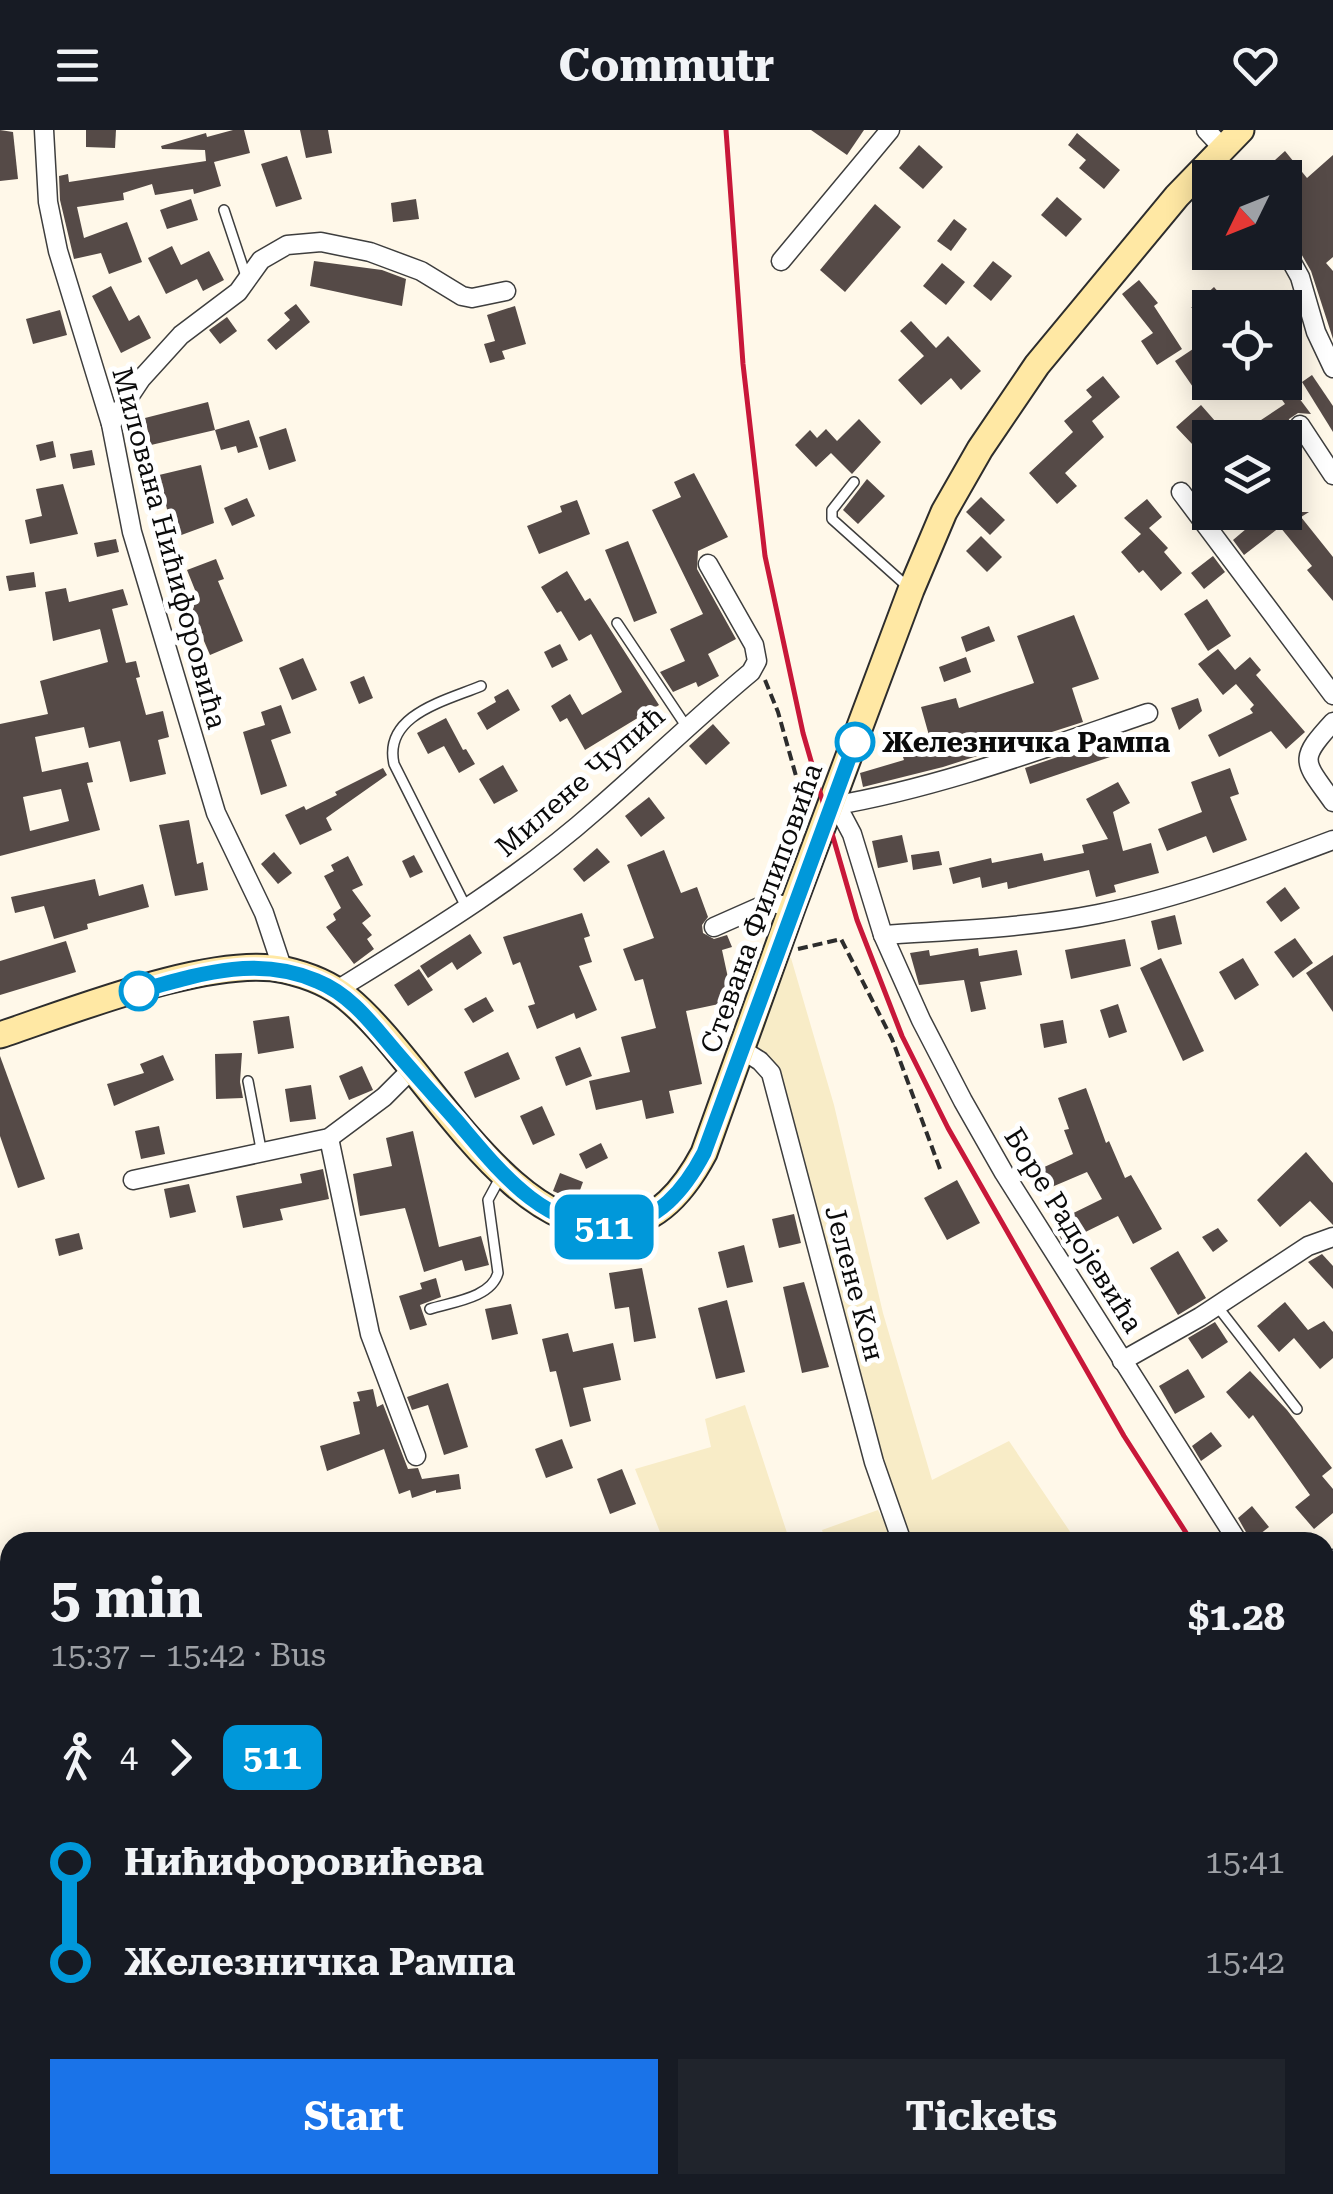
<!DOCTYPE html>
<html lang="en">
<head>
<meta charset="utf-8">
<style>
	:root { --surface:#171b24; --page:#20242c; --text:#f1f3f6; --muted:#9ea1a6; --accent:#1a73e8 }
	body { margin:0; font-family:"Roboto Serif",serif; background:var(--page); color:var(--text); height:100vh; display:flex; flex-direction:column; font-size:38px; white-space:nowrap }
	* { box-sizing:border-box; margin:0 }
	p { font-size:32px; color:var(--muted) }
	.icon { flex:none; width:55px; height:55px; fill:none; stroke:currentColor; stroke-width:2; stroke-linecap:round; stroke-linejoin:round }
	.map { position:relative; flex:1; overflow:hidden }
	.panel { position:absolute; left:0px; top:1402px; width:1335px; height:662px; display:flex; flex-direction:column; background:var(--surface); border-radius:30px 30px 0 0; box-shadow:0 5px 25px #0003 }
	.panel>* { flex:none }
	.badge { padding:0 20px; border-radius:15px; font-size:35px; line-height:65px }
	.needle { width:65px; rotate:227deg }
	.fabs { position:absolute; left:1192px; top:30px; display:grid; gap:20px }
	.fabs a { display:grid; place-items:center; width:110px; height:110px; border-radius:0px; background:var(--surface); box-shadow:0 5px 25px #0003; font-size:50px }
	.map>.badge { position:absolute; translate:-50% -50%; box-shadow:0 0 0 5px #fff }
	.legs { display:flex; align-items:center; gap:15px; height:110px; padding:0 50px; font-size:32px }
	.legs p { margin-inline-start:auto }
	.headline { display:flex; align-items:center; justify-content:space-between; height:170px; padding:0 50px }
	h1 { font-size:55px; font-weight:700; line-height:75px }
	.button { display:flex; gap:20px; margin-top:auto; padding:20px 50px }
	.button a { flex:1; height:115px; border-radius:0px; background:var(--accent); color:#fff; font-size:40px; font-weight:700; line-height:115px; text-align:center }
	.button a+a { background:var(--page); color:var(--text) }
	ul { padding:0 50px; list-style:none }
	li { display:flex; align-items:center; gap:35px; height:100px; font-size:38px }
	li i { display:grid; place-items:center; width:15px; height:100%; margin:0 12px; background:currentColor }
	li i::after { content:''; width:25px; height:25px; margin:-12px; border:8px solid; border-radius:50%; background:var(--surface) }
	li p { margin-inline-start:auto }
	li:first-child i { background:linear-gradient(#0000 50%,currentColor 0) }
	li:last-child i { background:linear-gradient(currentColor 50%,#0000 0) }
	header { display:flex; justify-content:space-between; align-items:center; height:130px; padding:0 50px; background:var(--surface); font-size:45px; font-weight:700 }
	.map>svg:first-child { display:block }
	.industrial { fill:#e8deeb }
	.farmland { fill:#f8ecc7 }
	.building { fill:#554a47; fill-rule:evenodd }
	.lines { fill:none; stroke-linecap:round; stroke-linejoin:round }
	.lane-casing { stroke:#3e3e3e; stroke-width:12 }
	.street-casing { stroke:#3e3e3e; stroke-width:21 }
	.secondary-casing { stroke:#2d2d2d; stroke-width:29 }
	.path { stroke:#2d2d2d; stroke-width:4; stroke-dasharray:10 5; stroke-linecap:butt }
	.lane { stroke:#fff; stroke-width:9 }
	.street { stroke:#fff; stroke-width:18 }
	.secondary { stroke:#ffe8a4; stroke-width:25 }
	.rail { stroke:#c81739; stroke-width:5 }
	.line-1-casing { stroke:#fff; stroke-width:22 }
	.line-1 { stroke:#0098da; stroke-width:15 }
	.stop-1-dot { fill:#fff; stroke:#0098da; stroke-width:5 }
	.labels { text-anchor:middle; stroke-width:10; stroke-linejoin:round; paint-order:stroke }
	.street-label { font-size:28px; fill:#0b0b0b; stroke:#fff }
	.stop-label { font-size:28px; font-weight:bold; fill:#0b0b0b; stroke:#fff; text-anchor:start }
</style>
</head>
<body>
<header><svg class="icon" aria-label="menu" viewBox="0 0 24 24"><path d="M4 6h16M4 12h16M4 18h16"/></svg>Commutr<svg class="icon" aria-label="heart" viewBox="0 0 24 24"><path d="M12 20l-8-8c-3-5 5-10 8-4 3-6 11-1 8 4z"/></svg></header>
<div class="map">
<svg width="1333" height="2064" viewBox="0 0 1333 2064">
	<rect width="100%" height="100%" fill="#fff8e9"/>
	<g class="industrial">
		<path d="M10 1581V2055H964L974 2064H0V1592Z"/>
		<path d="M1026 2055H1127L1136 2064H1018Z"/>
	</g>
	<g class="farmland">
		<path d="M775 824 791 828 834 975 883 1183 932 1350 1009 1311 1077 1412H910L872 1296 780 937 744 911Z"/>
		<path d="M745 1275 790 1412H664L635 1339 711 1317 705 1289Z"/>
		<path d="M878 1380 894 1412H826L822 1400Z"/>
		<path d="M1325 1773 1333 1786V1850L1325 1843Z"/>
	</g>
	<g class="building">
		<path d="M0 0 13 2 18 49 0 51Z"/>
		<path d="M86 0H116L115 18 86 17Z"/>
		<path d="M233 0H244L250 23 214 32 221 56 194 64 193 59 155 65 152 54 123 63 124 70 77 77 84 108 127 92 142 132 109 144 101 123 74 129 60 70 59 46 68 44 69 52 206 31 205 20 162 19 161 16 206 3 207 7Z"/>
		<path d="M300 0H328L332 23 306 28Z"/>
		<path d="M811 0H864L847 25Z"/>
		<path d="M1077 3 1120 40 1104 59 1079 38 1086 30 1068 15Z"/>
		<path d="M919 15 943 37 923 59 899 38Z"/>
		<path d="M1285 21 1307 48 1333 25V127L1326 133 1333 141V209L1311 141 1295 113 1285 108V48H1255Z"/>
		<path d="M287 26 302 69 276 77 261 34Z"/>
		<path d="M1057 67 1082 89 1066 107 1041 85Z"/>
		<path d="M191 69 198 90 167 99 160 80Z"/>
		<path d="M416 69 419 89 393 92 391 73Z"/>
		<path d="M875 74 901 97 845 162 820 140Z"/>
		<path d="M954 89 967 99 951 121 937 111Z"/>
		<path d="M1210 91V126L1193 107Z"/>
		<path d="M172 116 181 135 209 121 224 150 203 161 197 149 166 164 148 128Z"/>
		<path d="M314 131 382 140 406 149 402 176 310 156Z"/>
		<path d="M993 131 1012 146 991 171 973 156Z"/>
		<path d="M942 133 965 152 946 175 923 156Z"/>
		<path d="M1139 150 1158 173 1154 176 1182 219 1157 235 1141 211 1153 203 1122 164Z"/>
		<path d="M111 156 129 191 139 185 151 208 121 223 92 166Z"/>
		<path d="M1214 157 1232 178H1191Z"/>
		<path d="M296 174 310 192 276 220 267 210 290 190 284 183Z"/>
		<path d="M515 176 526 214 502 221 505 229 490 233 484 214 495 211 487 185Z"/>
		<path d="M60 180 67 205 33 214 26 189Z"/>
		<path d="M227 187 237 201 220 214 209 200Z"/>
		<path d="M911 191 936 218 948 206 981 241 961 260 951 248 921 275 898 250 924 226 900 201Z"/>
		<path d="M1193 219 1210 244V250L1195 260 1175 231Z"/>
		<path d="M1312 245 1333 276V302L1302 252Z"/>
		<path d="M1103 246 1120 267 1092 291 1104 307 1065 343 1077 356 1057 374 1029 343 1073 302 1064 291 1092 267 1086 260Z"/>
		<path d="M1287 252 1311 284 1298 283 1289 289 1288 297 1293 308H1269L1258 292 1285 274 1275 260Z"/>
		<path d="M208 272 215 300 151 315 145 288Z"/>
		<path d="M1201 275 1230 308H1210V333L1176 297Z"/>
		<path d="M859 289 881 312 852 344 831 323 816 337 795 315 810 300 817 308 826 299 837 311Z"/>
		<path d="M249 290 258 317 238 323 236 316 221 320 215 300Z"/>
		<path d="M286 298 296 331 269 340 259 307Z"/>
		<path d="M53 311 56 327 40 331 36 315Z"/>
		<path d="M92 320 95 335 73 339 70 324Z"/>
		<path d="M201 335 214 393 165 411 160 395 170 392 159 345Z"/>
		<path d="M694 343 728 407 698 421 697 439 736 509 708 524 719 546 698 557 696 552 673 562 660 542 685 531 670 499 703 484 652 380 681 367 674 352Z"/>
		<path d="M867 349 885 366 858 394 843 380Z"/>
		<path d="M63 354 78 404 30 414 25 390 42 386 36 359Z"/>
		<path d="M981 367 1005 390 990 405 966 382Z"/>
		<path d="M1285 367 1298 382H1309L1301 387 1333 427V471L1307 440 1312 436 1280 397 1244 425 1233 410 1266 382H1285Z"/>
		<path d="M247 368 255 386 232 396 224 378Z"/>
		<path d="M1147 369 1162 387 1149 398 1168 418 1164 422 1182 443 1161 461 1143 440 1139 443 1121 422 1141 404 1124 388Z"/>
		<path d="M577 370 590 404 539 424 527 396 562 382 560 376Z"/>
		<path d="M981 406 1002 427 987 442 966 421Z"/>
		<path d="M116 409 119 422 97 427 94 413Z"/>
		<path d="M628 411 657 483 634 492 605 420Z"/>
		<path d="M1213 426 1225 442 1204 459 1191 443Z"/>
		<path d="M216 429 224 449 218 451 243 511 210 525 186 469 197 465 187 440Z"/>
		<path d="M567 441 585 471 590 468 659 575 585 620 567 588 560 592 551 576 570 564 582 585 622 562 591 504 579 511 561 481 557 483 541 457Z"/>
		<path d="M34 442 36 457 9 461 6 446Z"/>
		<path d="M66 458 69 472 123 459 128 475 112 479 126 533 136 531 140 547 136 548 146 585 163 581 169 607 158 610 166 644 130 652 120 611 89 618 84 597 35 607 42 642 88 632 93 652 87 653 100 700 0 726V594L48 584 40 551 108 532 100 499 53 511 45 462ZM61 659 69 691 30 701 23 667Z"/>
		<path d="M1207 469 1231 506 1208 521 1184 484Z"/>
		<path d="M1074 485 1099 549 1072 558 1083 592 943 637 863 657 860 643 904 630 902 624 932 616 921 577 956 568 959 578 1034 553 1017 506Z"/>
		<path d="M989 496 995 511 966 522 961 507Z"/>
		<path d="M560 514 568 530 552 538 544 522Z"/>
		<path d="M1218 519 1235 540 1250 527 1261 540 1256 545 1305 602 1286 619 1271 601 1219 627 1208 605 1253 583 1250 579 1254 575 1236 554 1223 565 1198 534Z"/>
		<path d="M966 527 971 542 944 552 939 537Z"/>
		<path d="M303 528 317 560 292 570 279 538Z"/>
		<path d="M364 546 373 568 359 574 350 552Z"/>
		<path d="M508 559 520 580 487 600 477 583 496 572 494 567Z"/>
		<path d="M1198 568 1202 581 1179 600 1171 578Z"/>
		<path d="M281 575 291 603 271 610 287 656 261 665 243 602 265 595 261 582Z"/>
		<path d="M446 588 463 620 466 619 475 634 459 643 444 616 428 624 417 603Z"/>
		<path d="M713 594 730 613 706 635 689 616Z"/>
		<path d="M1108 610 1113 626 1030 654 1025 638Z"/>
		<path d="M503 635 518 661 494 674 479 649Z"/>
		<path d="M383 638 387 645 326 688 332 700 300 715 285 685 304 676 306 680 337 665 335 662Z"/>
		<path d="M1230 638 1239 664 1230 667 1247 710 1213 723 1206 706 1167 721 1158 699 1202 682 1191 652Z"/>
		<path d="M1118 652 1130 673 1113 682 1123 721 1151 713 1159 743 1114 755 1116 762 1096 767 1089 740 1008 759 1007 752 982 758 980 747 953 754 949 738 991 728 992 733 1042 723 1044 731 1084 723 1082 715 1108 709 1086 669Z"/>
		<path d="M649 667 665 688 641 707 625 686Z"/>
		<path d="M189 690 197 734 203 732 208 760 175 766 159 695Z"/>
		<path d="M902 705 908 732 878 738 872 711Z"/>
		<path d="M597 718 610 732 584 752 573 739Z"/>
		<path d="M664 720 681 763 697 757 708 787 702 795 703 803 714 809 727 805 732 817 722 820 733 871 686 881 702 954 669 961 674 983 646 989 642 970 596 980 589 951 630 942 621 907 656 898 643 849 635 851 623 819 654 808 627 735Z"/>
		<path d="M939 721 942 735 913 740 911 725Z"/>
		<path d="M274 722 292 743 278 754 261 734Z"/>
		<path d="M414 725 423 742 410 748 402 731Z"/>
		<path d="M348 726 363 755 352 760 371 786 362 793 372 805 367 809 374 819 354 834 326 797 336 790 333 784 341 778 324 746 334 741 331 735Z"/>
		<path d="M95 749 99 766 143 754 149 777 87 794 88 799 54 809 44 776 15 783 11 767Z"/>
		<path d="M1285 757 1300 778 1281 792 1266 772Z"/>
		<path d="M582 783 590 806 584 808 592 832 579 836 597 880 576 889 574 883 537 899 528 876 535 874 520 832 513 835 503 807Z"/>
		<path d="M1175 785 1182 814 1158 820 1151 791Z"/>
		<path d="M470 804 482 823 457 840 452 832 428 848 420 836Z"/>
		<path d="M1295 808 1313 833 1293 848 1274 822Z"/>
		<path d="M1125 809 1131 836 1071 849 1065 820Z"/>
		<path d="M66 811 76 842 0 865V831Z"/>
		<path d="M978 818 979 826 1017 820 1022 845 980 852 986 879 971 882 964 850 919 855 910 823 929 820 930 826Z"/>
		<path d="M1333 825V882L1306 843Z"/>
		<path d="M1161 828 1204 921 1183 931 1140 838Z"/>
		<path d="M1243 828 1259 855 1235 870 1219 842Z"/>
		<path d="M419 839 433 860 408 876 394 855Z"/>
		<path d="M486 867 494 881 473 893 464 879Z"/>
		<path d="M1118 874 1127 902 1109 908 1100 880Z"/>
		<path d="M289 886 294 918 258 924 253 891Z"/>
		<path d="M1063 890 1067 913 1044 918 1040 894Z"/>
		<path d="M580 917 592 946 566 956 555 927Z"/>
		<path d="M508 922 520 949 475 968 464 942Z"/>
		<path d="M242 923 240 952 243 968 216 969 215 924Z"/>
		<path d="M163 925 174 950 114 976 107 954 144 943 140 934Z"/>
		<path d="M0 926 45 1049 18 1058 0 1006Z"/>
		<path d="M362 936 373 960 349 970 339 946Z"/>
		<path d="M311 955 316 989 290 992 285 959Z"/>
		<path d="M1086 958 1106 1013 1109 1011 1125 1048 1131 1045 1162 1099 1133 1114 1118 1086 1063 1113 1053 1093 1102 1069 1087 1042 1040 1062 1031 1043 1073 1024 1064 1000 1069 999 1058 968Z"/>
		<path d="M542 976 555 1005 533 1015 520 986Z"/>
		<path d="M159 996 165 1024 141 1029 135 1001Z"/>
		<path d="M413 1001 439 1117 481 1106 489 1135 465 1141 462 1130 424 1142 405 1078 360 1086 353 1044 392 1036 386 1008Z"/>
		<path d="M601 1013 608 1028 586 1039 579 1024Z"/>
		<path d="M1306 1022 1333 1053V1095L1310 1071 1280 1097 1257 1070Z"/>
		<path d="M323 1039 329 1069 280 1079 283 1090 243 1098 236 1066 302 1053 300 1044Z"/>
		<path d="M560 1043 583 1052 576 1071 553 1061Z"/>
		<path d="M957 1050 980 1093 947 1110 924 1068Z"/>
		<path d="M189 1054 196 1082 170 1088 164 1059Z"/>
		<path d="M794 1084 801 1113 779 1118 772 1089Z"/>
		<path d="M1218 1098 1228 1111 1213 1122 1202 1107Z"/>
		<path d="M79 1103 83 1119 59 1126 55 1109Z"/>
		<path d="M744 1115 753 1152 727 1158 718 1122Z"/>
		<path d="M1178 1121 1206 1168 1178 1185 1150 1138Z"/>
		<path d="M1322 1124 1333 1136V1159L1308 1132Z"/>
		<path d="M642 1138 656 1208 634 1212 629 1177 615 1179 609 1143Z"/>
		<path d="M436 1148 441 1167 420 1175 427 1195 410 1200 399 1166 422 1159 420 1153Z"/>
		<path d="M804 1152 829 1237 802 1243 783 1157Z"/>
		<path d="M727 1170 745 1242 716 1249 698 1178Z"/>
		<path d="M1285 1172 1308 1200 1324 1191 1333 1202V1228L1320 1239 1294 1208 1279 1222 1257 1196Z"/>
		<path d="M511 1174 518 1204 492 1210 485 1179Z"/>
		<path d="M1215 1192 1228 1212 1202 1229 1188 1208Z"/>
		<path d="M568 1203 573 1222 613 1213 621 1250 583 1258 591 1291 570 1297 556 1241 550 1242 542 1209Z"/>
		<path d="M1188 1239 1205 1267 1175 1284 1159 1256Z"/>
		<path d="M1250 1241 1287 1280 1332 1338 1322 1346 1333 1359V1383L1314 1399 1295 1377 1310 1365 1253 1285 1249 1289 1226 1262Z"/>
		<path d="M448 1253 468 1317 444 1325 428 1275 412 1280 407 1267Z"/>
		<path d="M373 1259 377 1277 383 1274 408 1339 418 1338 422 1349 459 1344 461 1359 436 1363V1360L412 1368 410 1360 399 1364 384 1319 327 1341 320 1316 360 1304 353 1272 360 1271 357 1262Z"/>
		<path d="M1211 1302 1222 1316 1201 1331 1192 1316Z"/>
		<path d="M562 1309 573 1338 546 1348 535 1319Z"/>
		<path d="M622 1339 636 1374 610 1384 597 1349Z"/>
		<path d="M1252 1376 1269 1397 1251 1411 1238 1388Z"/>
	</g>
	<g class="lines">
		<defs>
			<g id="lane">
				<path d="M224 80 246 146"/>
				<path d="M854 352 832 380V389L909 458"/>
				<path d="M617 493 686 596"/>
				<path d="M467 779 394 634C383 585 445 571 481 556"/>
				<path d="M248 951 262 1024"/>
				<path d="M1217 1176 1297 1279"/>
				<path d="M430 1179C452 1172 491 1168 498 1143L488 1070 501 1046"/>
				<path d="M929 2055 940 2064"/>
				<path d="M146 2064 154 2055"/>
				<path d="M773 2064 781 2055"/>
			</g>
			<g id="street">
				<path d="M44 0 48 72 58 121 111 294 132 402 216 683 264 783 283 840"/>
				<path d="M1206 0 1223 18"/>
				<path d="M1215 26 1232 48"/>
				<path d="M1285 120 1300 147 1316 202 1333 238"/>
				<path d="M781 131 890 0"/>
				<path d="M111 294 141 249 181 205 238 162 261 130 287 115 321 112 370 122 421 141 462 166 472 168 506 161"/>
				<path d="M1300 295 1333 345"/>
				<path d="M1181 362 1333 565"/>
				<path d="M1333 592C1297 631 1304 631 1333 672"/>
				<path d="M831 676 843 687 852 704 883 805 921 890 963 971 1004 1043 1238 1412"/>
				<path d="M831 676C938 658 1045 618 1148 583"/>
				<path d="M714 797 766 774 774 773 792 778"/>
				<path d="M883 805C954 800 1028 798 1098 784 1179 768 1256 739 1333 710"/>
				<path d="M337 860C426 805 517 750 596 680 648 635 698 586 751 542L757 531 754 515 708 434"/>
				<path d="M741 919 760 931 771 943 874 1332 902 1412"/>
				<path d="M329 1008 370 1204 416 1326"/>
				<path d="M133 1050 329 1008 384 967 411 940"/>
				<path d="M1122 1231 1200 1187 1308 1116 1333 1107"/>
				<path d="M1325 1437 1333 1429"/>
				<path d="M1325 1549 1333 1562"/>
				<path d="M1325 1855 1333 1861"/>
				<path d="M1325 1931 1333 1935"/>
				<path d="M1325 2020 1333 2024"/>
			</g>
			<path id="secondary" d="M0 905C72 881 214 824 285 840 307 845 330 854 347 868 423 930 507 1104 615 1096 658 1093 685 1059 704 1023L792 778 911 460 944 382 980 319 1037 235 1177 66 1241 0"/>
		</defs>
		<use href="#lane" class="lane-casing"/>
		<use href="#street" class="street-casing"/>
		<use href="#secondary" class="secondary-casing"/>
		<g class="path">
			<path d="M765 550 778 582 805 678"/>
			<path d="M798 819 841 809 892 909 940 1039"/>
		</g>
		<use href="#lane" class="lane"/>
		<use href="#street" class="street"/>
		<use href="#secondary" class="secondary"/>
		<g class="rail">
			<path d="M726 0 743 234 765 426 803 603 857 790 902 906 948 998 1124 1306 1192 1412"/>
			<path d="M1325 1626 1333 1641"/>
			<path d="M1325 1664 1333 1681"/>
		</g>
	</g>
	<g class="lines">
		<defs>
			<path id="line-1" d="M139 861C199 844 257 825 317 851 349 864 369 890 391 916 412 941 434 965 456 990 497 1038 544 1101 614 1096 658 1093 685 1059 704 1023L855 612"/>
		</defs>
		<use href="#line-1" class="line-1-casing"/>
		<use href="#line-1" class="line-1"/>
	</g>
	<g class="stop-1-dot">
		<circle cx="855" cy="612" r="18"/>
		<circle cx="139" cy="861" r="18"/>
	</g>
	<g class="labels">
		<g class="street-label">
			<text transform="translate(170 418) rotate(75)" y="10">Милована Нићифоровића</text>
			<text transform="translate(580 651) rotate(-41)" y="10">Милене Чупић</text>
			<text transform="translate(761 778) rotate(-70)" y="10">Стевана Филиповића</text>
			<text transform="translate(1074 1100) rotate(58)" y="10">Боре Радојевића</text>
			<text transform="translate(855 1153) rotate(75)" y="10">Јелене Кон</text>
		</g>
		<g class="stop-label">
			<text x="882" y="622">Железничка Рампа</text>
		</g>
	</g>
</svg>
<div class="fabs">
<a><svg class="needle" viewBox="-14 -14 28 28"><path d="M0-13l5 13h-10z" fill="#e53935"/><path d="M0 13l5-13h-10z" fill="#9ea1a6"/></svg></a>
<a><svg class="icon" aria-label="locate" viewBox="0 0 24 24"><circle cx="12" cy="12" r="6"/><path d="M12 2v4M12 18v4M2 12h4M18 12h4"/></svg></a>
<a><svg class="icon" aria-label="layers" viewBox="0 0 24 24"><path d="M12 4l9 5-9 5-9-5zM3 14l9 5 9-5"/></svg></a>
</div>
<b class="badge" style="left:604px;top:1097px;background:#0098da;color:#fff">511</b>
<section class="panel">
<div class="headline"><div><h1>5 min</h1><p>15:37 – 15:42 · Bus</p></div><b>$1.28</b></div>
<div class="legs"><svg class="icon" aria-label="walk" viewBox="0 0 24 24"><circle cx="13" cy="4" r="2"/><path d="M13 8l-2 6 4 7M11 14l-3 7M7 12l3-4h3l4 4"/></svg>4<svg class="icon" aria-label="forward" viewBox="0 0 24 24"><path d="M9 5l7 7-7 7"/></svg><b class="badge" style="background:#0098da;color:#fff">511</b></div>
<ul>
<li><i style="color:#0098da"></i><b>Нићифоровићева</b><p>15:41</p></li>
<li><i style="color:#0098da"></i><b>Железничка Рампа</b><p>15:42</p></li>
</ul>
<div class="button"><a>Start</a><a>Tickets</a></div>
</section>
</div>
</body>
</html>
